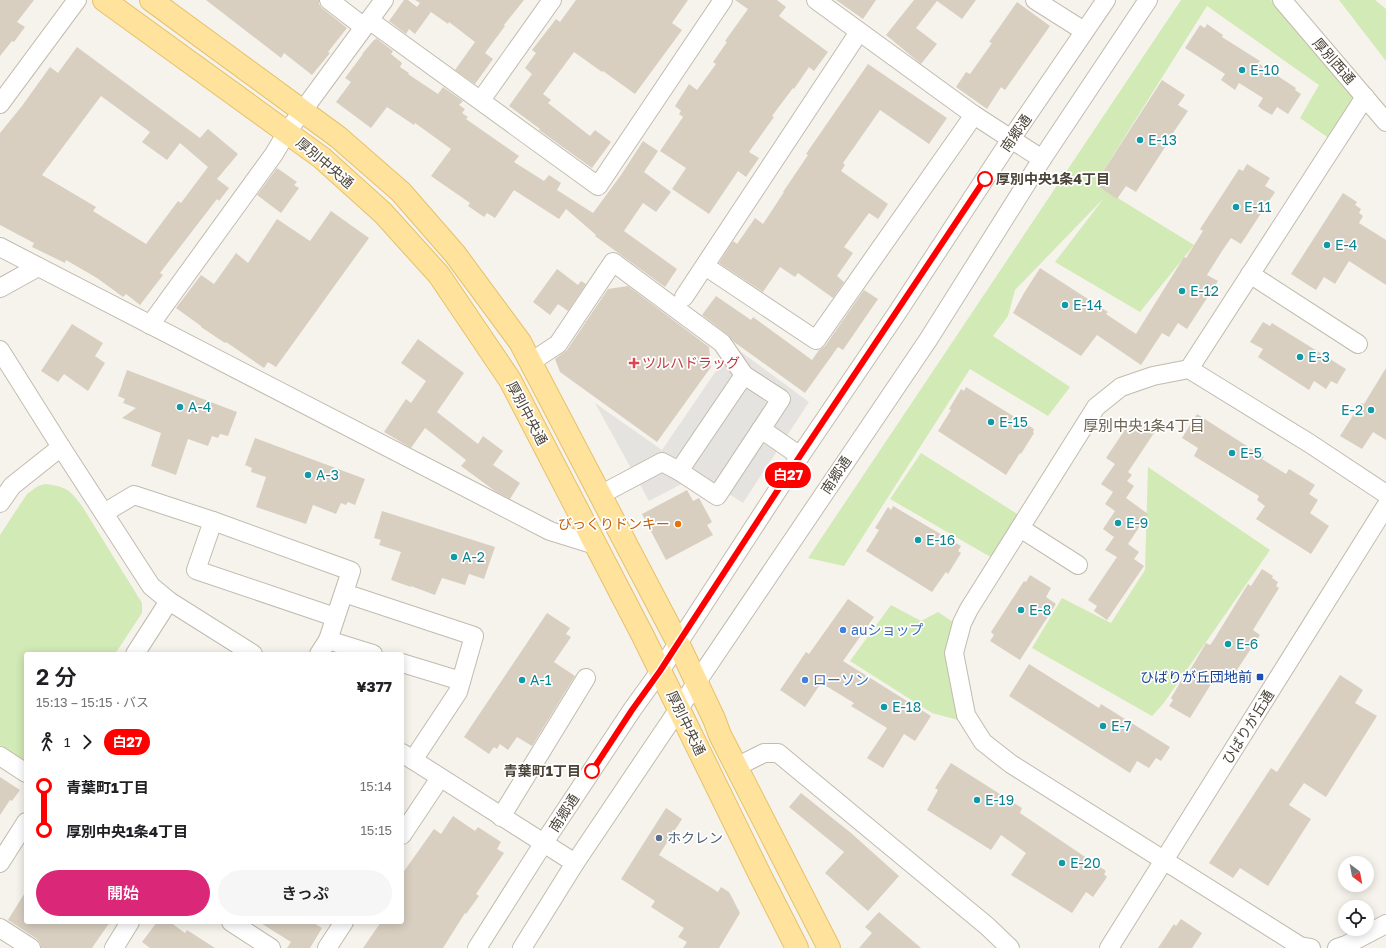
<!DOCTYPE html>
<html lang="ja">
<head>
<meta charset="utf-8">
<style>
	:root { --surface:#fff; --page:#f6f6f6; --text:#202124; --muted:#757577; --accent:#db2777 }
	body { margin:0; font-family:"Golos Text","Noto Sans JP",sans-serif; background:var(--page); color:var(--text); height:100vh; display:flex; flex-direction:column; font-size:15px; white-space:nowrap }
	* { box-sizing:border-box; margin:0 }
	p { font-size:13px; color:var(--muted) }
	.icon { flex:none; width:22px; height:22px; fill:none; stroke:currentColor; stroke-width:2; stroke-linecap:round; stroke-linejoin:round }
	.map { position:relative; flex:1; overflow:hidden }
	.panel { position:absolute; left:24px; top:652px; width:380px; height:272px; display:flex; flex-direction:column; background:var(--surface); border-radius:4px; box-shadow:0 2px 10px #0003 }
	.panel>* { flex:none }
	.badge { padding:0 8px; border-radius:13px; font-size:14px; line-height:26px }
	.needle { width:26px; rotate:148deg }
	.fabs { position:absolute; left:1338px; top:856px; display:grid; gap:8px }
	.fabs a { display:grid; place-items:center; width:36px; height:36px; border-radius:50%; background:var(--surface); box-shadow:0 2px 10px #0003; font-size:20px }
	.map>.badge { position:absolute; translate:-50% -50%; box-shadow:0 0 0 2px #fff }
	.legs { display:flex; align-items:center; gap:6px; height:44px; padding:0 12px; font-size:13px }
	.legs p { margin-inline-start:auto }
	.summary { display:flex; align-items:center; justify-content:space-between; height:68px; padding:0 12px }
	h1 { font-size:22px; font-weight:600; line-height:30px }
	.action { display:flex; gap:8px; margin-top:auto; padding:8px 12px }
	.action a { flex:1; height:46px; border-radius:24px; background:var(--accent); color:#fff; font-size:16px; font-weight:600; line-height:46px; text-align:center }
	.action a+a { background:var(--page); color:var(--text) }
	ul { padding:0 12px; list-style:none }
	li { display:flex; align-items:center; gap:14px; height:44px; font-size:15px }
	li i { display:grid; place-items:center; width:6px; height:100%; margin:0 5px; background:currentColor }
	li i::after { content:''; width:10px; height:10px; margin:-5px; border:3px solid; border-radius:50%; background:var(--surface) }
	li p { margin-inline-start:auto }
	li:first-child i { background:linear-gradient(#0000 50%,currentColor 0) }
	li:last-child i { background:linear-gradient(currentColor 50%,#0000 0) }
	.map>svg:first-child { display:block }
	.green { fill:#d2eab5 }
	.parking { fill:#e5e3e0 }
	.building { fill:#d8cfc1; fill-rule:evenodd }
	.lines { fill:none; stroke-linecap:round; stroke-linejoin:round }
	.minor-casing { stroke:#c2bbae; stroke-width:20 }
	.major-casing { stroke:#e6c16a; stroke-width:24 }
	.minor { stroke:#fff; stroke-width:18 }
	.major { stroke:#ffe39c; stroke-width:22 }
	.line-1-casing { stroke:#fff; stroke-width:9 }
	.line-1 { stroke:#f00; stroke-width:6 }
	.culture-dot { fill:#0f9aa8; stroke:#fff; stroke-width:1.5 }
	.stop-1-dot { fill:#fff; stroke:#f00; stroke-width:2 }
	.health-dot { fill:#e0444e; stroke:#fff; stroke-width:1.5 }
	.food-dot { fill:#e8710a; stroke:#fff; stroke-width:1.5 }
	.shop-dot { fill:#3f7fe0; stroke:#fff; stroke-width:1.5 }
	.transit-dot { fill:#1a4fb4; stroke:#fff; stroke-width:1.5 }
	.service-dot { fill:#5c6f8a; stroke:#fff; stroke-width:1.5 }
	.labels { text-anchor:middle; stroke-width:3.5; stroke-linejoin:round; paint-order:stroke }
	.street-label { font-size:14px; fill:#4b4439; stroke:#fff }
	.culture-label { font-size:14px; fill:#0d838f; stroke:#fff; text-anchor:start }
	.stop-label { font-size:14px; font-weight:bold; fill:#4b4439; stroke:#fff; text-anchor:start }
	.health-label { font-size:14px; fill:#be3a42; stroke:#fff; text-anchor:start }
	.food-label { font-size:14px; fill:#c56008; stroke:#fff; text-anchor:end }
	.shop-label { font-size:14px; fill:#366cbe; stroke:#fff; text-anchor:start }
	.transit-label { font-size:14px; fill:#164399; stroke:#fff; text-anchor:end }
	.service-label { font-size:14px; fill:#4e5e75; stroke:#fff; text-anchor:start }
	.neighbourhood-label { font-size:15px; fill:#6e6250; stroke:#fff }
</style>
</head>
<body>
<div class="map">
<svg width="1386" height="948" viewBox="0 0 1386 948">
	<rect width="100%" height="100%" fill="#f6f3ec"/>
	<g class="green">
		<path d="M1181 0H1271L1357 98 1330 139 1300 118 1319 85 1207 6 1095 184 1194 245 1140 312 1055 262 1104 198 1015 290 1008 316 993 336 1070 387 1048 416 970 369 844 566 808 558Z"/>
		<path d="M1339 0H1375L1386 9V61Z"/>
		<path d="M921 453 1022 517 994 559 890 499Z"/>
		<path d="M1148 467 1270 550 1163 704 1152 716 1032 648 1062 598 1111 623 1145 570Z"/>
		<path d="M45 484C67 487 69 489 82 506L142 603V613L115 654H26V762L0 745V535L27 494 38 486Z"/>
		<path d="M891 605 921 621 938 612 956 624 962 721 932 713 850 661Z"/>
	</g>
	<path class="parking" d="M733 346 809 402 743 503 699 475 649 501 595 403 662 450Z"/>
	<g class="building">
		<path d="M0 0H34L17 22 25 27 14 42 12 41 0 56Z"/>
		<path d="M206 0H319V4L322 8 347 28 328 52 330 53 312 75 284 53 281 58Z"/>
		<path d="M404 0H408L417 7 420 3 415 0H524L504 25 505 26 485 53 493 59 475 84 455 70 475 42 449 22 448 24 431 12 415 34 409 29 406 34 389 21Z"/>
		<path d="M576 0H688L672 23 682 30 635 94 603 71 602 72 574 52 543 94 551 100 548 103 590 136 595 130 611 142 592 168 539 130 540 129 509 106 532 74 525 68 536 53 532 50 556 19 560 22Z"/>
		<path d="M735 0H777L786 7 779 16 828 52 814 71 809 67 794 89 793 88 772 116 774 117 749 152 759 158 746 177 738 171 709 214 672 189 686 168 660 151 683 117 679 114 681 111 675 106 689 84 697 90 716 64 713 62 727 42 725 41 748 9Z"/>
		<path d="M836 0H876L863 19Z"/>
		<path d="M914 0H976L962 19 937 1 916 28 937 44 921 64 886 35Z"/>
		<path d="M1017 2 1050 26 1005 90 1001 87 987 109 956 87 966 72 970 74 992 43 989 42Z"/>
		<path d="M1207 24 1223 35 1222 37 1260 61 1258 63 1264 67 1296 88 1295 90 1301 94 1288 114 1277 107 1272 115 1263 110 1258 106 1263 98 1239 83 1235 90 1221 80 1225 74 1185 48 1200 25 1205 28Z"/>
		<path d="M376 38 393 51 391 54 402 63 400 67 409 73 408 74 438 94 443 87 463 101 459 105 465 109 462 113 468 117 466 119 519 156 514 162 544 181 549 175 561 183 557 190 593 213 621 175 643 141 658 151 644 172 671 192 656 212 643 203 624 231 677 269 665 287 595 236 596 235 566 209 559 219 514 190 495 218 487 213 484 217 468 206 470 203 431 176 451 149 415 123 414 125 387 107 371 128 336 102 351 82 345 78 363 54H362L374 40H375Z"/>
		<path d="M77 47 200 138 208 129 238 154 217 179 229 188 219 201 217 199 160 273 163 275 140 305 126 294 123 297 97 278 66 260 65 263 32 247 34 243 0 225V133L22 106 50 67 58 73ZM101 96 150 132 142 142 167 160 180 143 208 167 181 203 178 201 146 244 93 211 96 207 42 175Z"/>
		<path d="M868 64 947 118 929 144 880 110 843 163 845 165 841 171 888 204 878 219 869 213 844 247 853 253 837 276 844 282 833 298 798 273 795 277 780 267 763 292 719 263 733 241 737 244 755 218 763 224 784 192H783L808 155 806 154Z"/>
		<path d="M1162 80 1185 95 1178 105 1188 111 1166 143 1167 144 1136 192 1126 186 1117 199 1095 184Z"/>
		<path d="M1247 164 1270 178 1265 186 1275 192 1241 244 1231 238 1222 251 1207 275 1218 281 1187 329 1178 323 1169 337 1162 333 1141 365 1097 335 1081 356 1013 313 1024 293 1040 268 1108 312 1106 314 1136 334 1184 257 1186 258 1203 231 1200 229 1215 206 1239 169 1243 171Z"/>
		<path d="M277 168 297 182 294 185 299 188 281 213 257 195Z"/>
		<path d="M1343 193 1357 202 1355 205 1361 209 1359 213 1363 216 1359 223 1386 240V285L1349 261 1335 284 1324 277 1316 290 1291 274Z"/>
		<path d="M331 211 369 238 276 367 268 362 264 368 226 342 225 343 201 327V326L176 308 201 275 214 284 236 253 248 263 277 219 310 241Z"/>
		<path d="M557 269 578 285 581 281 586 284 568 311 558 304 550 315 533 302Z"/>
		<path d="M628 286 709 347 711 367 657 442 560 372 555 359 567 350 608 289Z"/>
		<path d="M864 290 878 299 843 350 838 347 805 393 734 342 728 335 702 315 716 296 751 320 753 317 812 360 819 350 825 346Z"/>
		<path d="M1263 322 1270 326 1272 323 1346 369 1337 384 1331 381 1326 389 1314 381 1309 390 1258 357 1263 349 1250 342Z"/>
		<path d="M72 324 103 343 95 356 105 363 88 391 64 374 58 382 41 371Z"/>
		<path d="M418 339 464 373 437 412 478 444 483 436 503 451 493 465 520 483 510 499 495 491 461 466 466 460 425 428 411 448 384 432 406 399 411 403 426 381 401 363Z"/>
		<path d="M1386 368V440L1373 432 1362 449 1340 436 1361 403 1364 404Z"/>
		<path d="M127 370 237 412 228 436 220 434 218 438 212 436 208 446 188 439 176 475 151 466 161 433 122 418 136 408 123 403 125 399 118 396Z"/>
		<path d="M966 387 1034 429 1033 432 1034 433 1021 454 1020 453 1006 475 938 431 951 410 949 409 961 389 964 391Z"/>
		<path d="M1197 414 1264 457 1262 459 1286 474 1289 469 1315 485 1309 494 1318 500 1310 513 1329 526 1311 554 1256 519 1265 506 1257 500 1259 496 1194 456 1198 448 1182 438Z"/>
		<path d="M1143 421 1156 430 1128 472 1132 475 1127 481 1134 486 1126 498 1148 514 1128 544 1139 552 1134 559 1144 566 1107 620 1094 611 1097 606 1088 600 1117 557 1105 550 1114 537 1103 529 1115 511 1105 504 1113 492 1101 484 1115 464 1106 458 1130 422 1138 427Z"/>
		<path d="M255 438 365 479 355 505 348 502 346 505 341 503 336 514 313 505 306 524 256 507 266 477 251 472 252 468 245 465Z"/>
		<path d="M687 490 693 501 699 498 712 522 707 525 713 535 666 560 642 514Z"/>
		<path d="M893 506 961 546 958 551 961 553 948 574 946 572 932 592 866 551 879 530 875 528 888 507 891 510Z"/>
		<path d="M382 511 495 547 484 579 469 574 465 585 442 578 435 595 411 586V587L391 580 401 552 379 545 381 540 374 538Z"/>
		<path d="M1262 569 1273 576 1272 578 1278 582 1276 586 1279 588 1253 630 1260 635 1229 682 1220 676 1215 683 1213 681 1190 718 1169 706 1173 700 1171 698 1185 674 1187 675 1206 643 1210 645 1213 641 1248 584 1251 586Z"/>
		<path d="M1030 575 1051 588 1046 597 1056 604 1020 660 990 641 994 635 991 632 1024 581 1026 582Z"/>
		<path d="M848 599 874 617 843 661 931 716 915 741 904 734 883 768 867 758 887 728 851 706 854 703 821 683 805 707 780 690 806 652 809 654Z"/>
		<path d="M547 613 570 628 566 634 571 637 554 662 575 676 532 746 517 737 508 750 500 744 497 749 494 747 489 754 464 737Z"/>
		<path d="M1029 664 1099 708 1101 704 1170 747 1161 761 1156 758 1149 768 1137 761 1130 773 1009 696Z"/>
		<path d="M1340 675 1363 690 1355 703 1377 716 1326 797 1304 783 1289 805 1311 819 1268 886 1240 868 1233 878 1209 863 1271 768 1277 772Z"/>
		<path d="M951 763 1022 808 1020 813 1106 871 1104 874 1107 877 1093 897 1086 892 1072 913 1011 875 1026 853 1001 835 991 850 927 810 938 790 935 788Z"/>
		<path d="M0 777 20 790 12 801 10 800 0 815Z"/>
		<path d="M801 793 851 833 899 876 868 911 825 873 844 852 789 807Z"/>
		<path d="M666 808 682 819 659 855 718 892 721 887 729 892 740 913 719 948H683L687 942 678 937 684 928 651 907 655 901 621 879Z"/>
		<path d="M453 816 475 831 478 827 501 842 497 849 504 853 476 894 479 896 466 914 465 913 443 948H363L381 922H402V874L434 829 441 834Z"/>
		<path d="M26 891V922H110L92 948H41L40 943 37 939 8 920Z"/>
		<path d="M879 912 921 948H859L872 933 865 927Z"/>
		<path d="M1181 919 1202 933 1192 948H1158L1174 924 1176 926Z"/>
		<path d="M157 922H170L185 933 187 930 215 948H150L142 942Z"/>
		<path d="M259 922H312L322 928 310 948H287L291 942Z"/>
	</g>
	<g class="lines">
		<defs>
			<g id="minor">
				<path d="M329 0 364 27"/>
				<path d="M816 0 974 115 1042 159"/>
				<path d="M1035 0 1084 31"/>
				<path d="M1282 0 1386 122"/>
				<path d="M369 20 598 186 723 0"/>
				<path d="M481 100 552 0"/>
				<path d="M0 104 77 0"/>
				<path d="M0 247 550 531 595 545"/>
				<path d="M705 266 816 340 974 115"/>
				<path d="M1250 274 1358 344"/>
				<path d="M0 288 38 267"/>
				<path d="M684 297 859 32"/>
				<path d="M150 325 274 154 287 132 384 0"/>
				<path d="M0 350 61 447 151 586 169 601 253 654"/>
				<path d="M531 362 558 344 613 262 722 343 744 375 679 471"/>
				<path d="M1189 369 1365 97"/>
				<path d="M761 429 800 456"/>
				<path d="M600 495 662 462 679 471 717 496 781 399 744 375"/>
				<path d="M0 503 12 486 61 447"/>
				<path d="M104 513 134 495 213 521 196 570 335 617"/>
				<path d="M213 521 351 571 328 640 319 654"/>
				<path d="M1020 528 1078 565"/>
				<path d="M344 593 474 636 458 692 413 760"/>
				<path d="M328 640 373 654"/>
				<path d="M135 654 169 601"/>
				<path d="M402 663 461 681"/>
				<path d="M402 753 575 863"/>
				<path d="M0 756 26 773"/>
				<path d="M736 767 764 753H778L987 926 1010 948"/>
				<path d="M501 817 586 678"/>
				<path d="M402 835 440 778"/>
				<path d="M0 863 26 822"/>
				<path d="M231 922 271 948"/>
				<path d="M0 928 31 948"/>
				<path d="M114 948 130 922"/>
				<path d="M327 948 344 922"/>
				<path d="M477 948 543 844 632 710 660 671 800 456 897 313 1011 139 1106 0"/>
				<path d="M522 948 575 863 653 747 928 340 1042 159 1148 0"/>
				<path d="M1109 948 1386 506"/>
				<path d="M1311 948 1300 946 1011 764 983 742 966 715 954 653 962 623 969 609 1096 407 1121 387 1153 376 1189 369 1309 443 1386 494"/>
				<path d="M1337 948 1346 945 1386 924"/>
			</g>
			<g id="major">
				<path d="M104 0 322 158 383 213 439 275 510 380 643 636 760 875 797 948"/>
				<path d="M151 0 338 137 401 192 455 254 520 342 678 643 714 719 720 735 829 948"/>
			</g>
		</defs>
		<use href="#minor" class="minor-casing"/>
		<use href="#major" class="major-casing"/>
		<use href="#minor" class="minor"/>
		<use href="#major" class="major"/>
	</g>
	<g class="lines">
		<defs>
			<path id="line-1" d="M592 771 632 710 660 671 800 456 985 179"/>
		</defs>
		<use href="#line-1" class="line-1-casing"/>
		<use href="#line-1" class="line-1"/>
	</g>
	<g class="culture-dot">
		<circle cx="1242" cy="70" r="4"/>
		<circle cx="1140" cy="140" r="4"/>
		<circle cx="1236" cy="207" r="4"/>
		<circle cx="1327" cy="245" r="4"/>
		<circle cx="1182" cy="291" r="4"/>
		<circle cx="1065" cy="305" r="4"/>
		<circle cx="1300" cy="357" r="4"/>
		<circle cx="180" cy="407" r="4"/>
		<circle cx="1371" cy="410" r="4"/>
		<circle cx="991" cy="422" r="4"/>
		<circle cx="1232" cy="453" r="4"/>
		<circle cx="308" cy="475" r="4"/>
		<circle cx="1118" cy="523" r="4"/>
		<circle cx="918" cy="540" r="4"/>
		<circle cx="454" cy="557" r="4"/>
		<circle cx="1021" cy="610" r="4"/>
		<circle cx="1228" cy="644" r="4"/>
		<circle cx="522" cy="680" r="4"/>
		<circle cx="884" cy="707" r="4"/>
		<circle cx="1103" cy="726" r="4"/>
		<circle cx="977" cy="800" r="4"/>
		<circle cx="1062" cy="863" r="4"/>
	</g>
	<g class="stop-1-dot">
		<circle cx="985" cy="179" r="7"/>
		<circle cx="592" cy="771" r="7"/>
	</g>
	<path class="health-dot" d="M632 357h4v4h4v4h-4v4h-4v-4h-4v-4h4z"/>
	<circle class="food-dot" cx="678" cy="524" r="4"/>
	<g class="shop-dot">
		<circle cx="843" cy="630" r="4"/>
		<circle cx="805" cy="680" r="4"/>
	</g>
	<rect class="transit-dot" x="1256" y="673" width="8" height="8" rx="2"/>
	<circle class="service-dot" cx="659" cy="838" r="4"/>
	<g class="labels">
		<g class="street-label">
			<text transform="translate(1334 61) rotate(49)" y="5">厚別西通</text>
			<text transform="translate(1016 133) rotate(-55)" y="5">南郷通</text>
			<text transform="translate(325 163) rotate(40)" y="5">厚別中央通</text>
			<text transform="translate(527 413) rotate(62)" y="5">厚別中央通</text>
			<text transform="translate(836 475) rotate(-56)" y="5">南郷通</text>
			<text transform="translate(686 723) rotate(64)" y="5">厚別中央通</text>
			<text transform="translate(1248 727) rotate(-58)" y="5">ひばりが丘通</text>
			<text transform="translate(564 813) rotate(-57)" y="5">南郷通</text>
		</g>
		<g class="culture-label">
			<text x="1250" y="75">E-10</text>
			<text x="1148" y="145">E-13</text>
			<text x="1244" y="212">E-11</text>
			<text x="1335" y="250">E-4</text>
			<text x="1190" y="296">E-12</text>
			<text x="1073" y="310">E-14</text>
			<text x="1308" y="362">E-3</text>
			<text x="188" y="412">A-4</text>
			<text x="1363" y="415" text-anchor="end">E-2</text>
			<text x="999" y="427">E-15</text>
			<text x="1240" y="458">E-5</text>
			<text x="316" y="480">A-3</text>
			<text x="1126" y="528">E-9</text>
			<text x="926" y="545">E-16</text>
			<text x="462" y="562">A-2</text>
			<text x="1029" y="615">E-8</text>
			<text x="1236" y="649">E-6</text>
			<text x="530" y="685">A-1</text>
			<text x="892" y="712">E-18</text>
			<text x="1111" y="731">E-7</text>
			<text x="985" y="805">E-19</text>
			<text x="1070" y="868">E-20</text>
		</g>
		<g class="stop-label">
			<text x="996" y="184">厚別中央1条4丁目</text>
			<text x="581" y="776" text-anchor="end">青葉町1丁目</text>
		</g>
		<g class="health-label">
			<text x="642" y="368">ツルハドラッグ</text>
		</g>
		<g class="food-label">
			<text x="670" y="529">びっくりドンキー</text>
		</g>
		<g class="shop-label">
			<text x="851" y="635">auショップ</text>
			<text x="813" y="685">ローソン</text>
		</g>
		<g class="transit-label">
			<text x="1252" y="682">ひばりが丘団地前</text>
		</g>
		<g class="service-label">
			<text x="667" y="843">ホクレン</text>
		</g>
		<g class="neighbourhood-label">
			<text x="1144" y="431">厚別中央1条4丁目</text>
		</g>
	</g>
</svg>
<div class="fabs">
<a><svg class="needle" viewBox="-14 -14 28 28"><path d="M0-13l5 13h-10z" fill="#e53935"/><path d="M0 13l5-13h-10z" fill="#757577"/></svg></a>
<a><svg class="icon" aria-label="locate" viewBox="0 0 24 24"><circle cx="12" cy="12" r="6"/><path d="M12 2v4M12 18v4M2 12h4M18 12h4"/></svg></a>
</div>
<b class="badge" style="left:788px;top:475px;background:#f00;color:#fff">白27</b>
<section class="panel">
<div class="summary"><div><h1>2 分</h1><p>15:13 – 15:15 · バス</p></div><b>¥377</b></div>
<div class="legs"><svg class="icon" aria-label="walk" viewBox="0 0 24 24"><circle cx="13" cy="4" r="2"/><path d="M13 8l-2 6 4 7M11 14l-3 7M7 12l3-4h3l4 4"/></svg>1<svg class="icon" aria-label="forward" viewBox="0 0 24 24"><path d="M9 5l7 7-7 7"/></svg><b class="badge" style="background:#f00;color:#fff">白27</b></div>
<ul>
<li><i style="color:#f00"></i><b>青葉町1丁目</b><p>15:14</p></li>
<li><i style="color:#f00"></i><b>厚別中央1条4丁目</b><p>15:15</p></li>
</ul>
<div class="action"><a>開始</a><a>きっぷ</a></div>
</section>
</div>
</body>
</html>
